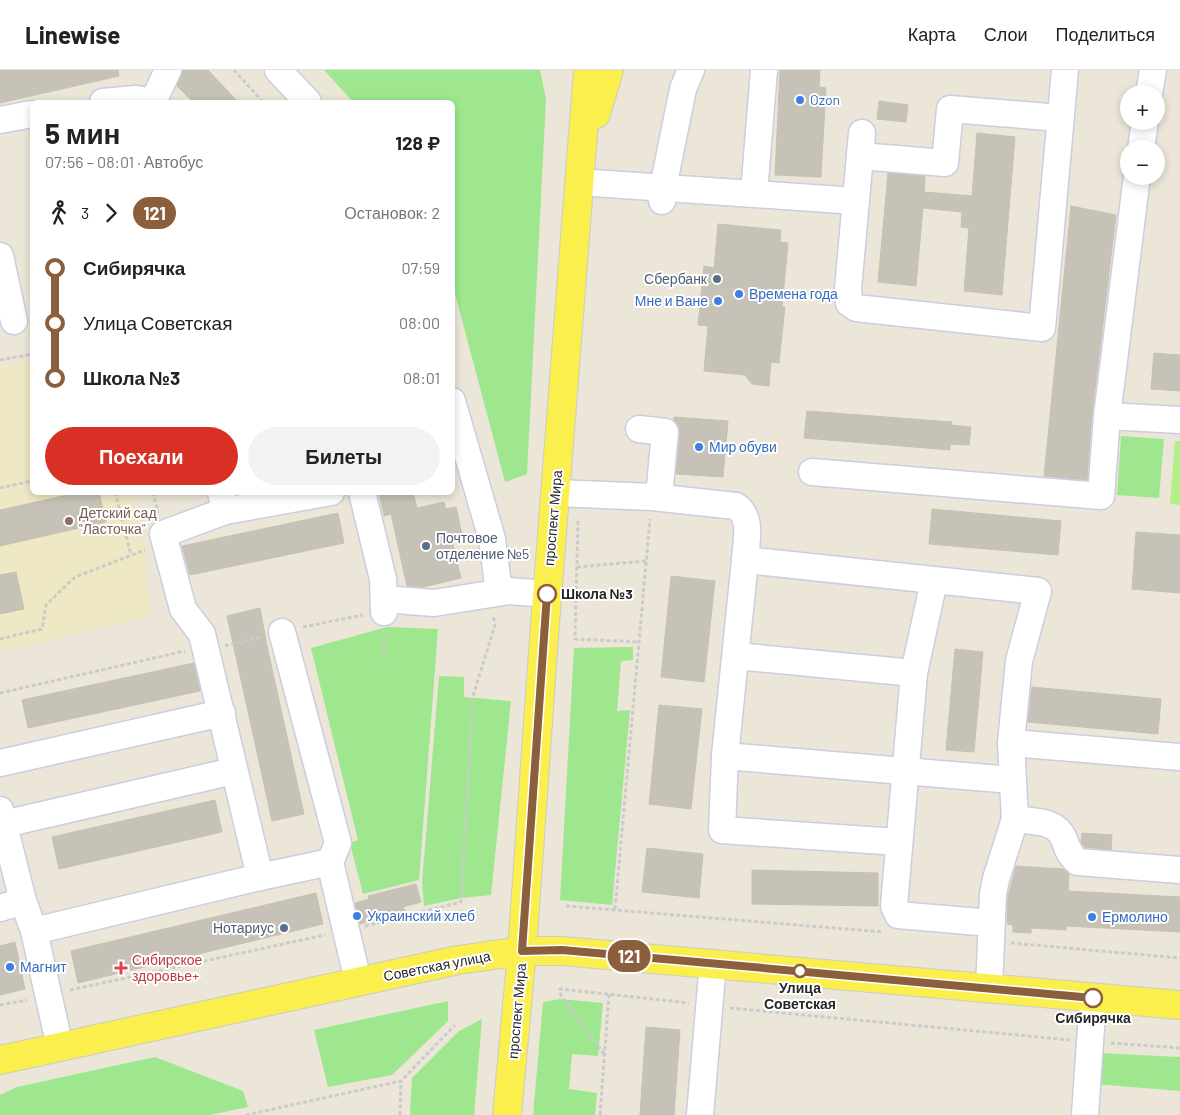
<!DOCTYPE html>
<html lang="ru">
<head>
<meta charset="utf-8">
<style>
	:root { --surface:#fff; --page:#f2f2f2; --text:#222; --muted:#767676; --line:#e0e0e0; --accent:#d93025 }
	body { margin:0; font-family:Barlow,sans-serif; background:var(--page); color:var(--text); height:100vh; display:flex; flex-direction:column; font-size:19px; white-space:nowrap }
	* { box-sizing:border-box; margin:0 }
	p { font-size:16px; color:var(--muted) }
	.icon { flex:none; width:28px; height:28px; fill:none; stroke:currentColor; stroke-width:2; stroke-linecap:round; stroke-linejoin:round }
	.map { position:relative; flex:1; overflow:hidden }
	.side { position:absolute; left:30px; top:30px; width:425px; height:395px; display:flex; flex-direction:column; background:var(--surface); border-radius:8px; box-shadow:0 2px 8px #0003 }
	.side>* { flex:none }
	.badge { padding:0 10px; border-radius:16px; font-size:18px; line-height:32px }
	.fabs { position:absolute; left:1120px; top:15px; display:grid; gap:10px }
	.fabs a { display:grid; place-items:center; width:45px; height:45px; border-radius:50%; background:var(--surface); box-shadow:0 2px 8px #0003; font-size:25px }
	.map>.badge { position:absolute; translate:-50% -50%; box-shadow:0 0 0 2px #fff }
	.legs { display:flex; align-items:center; gap:8px; height:55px; padding:0 15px; font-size:16px }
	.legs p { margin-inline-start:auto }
	.summary { display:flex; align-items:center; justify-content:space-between; height:85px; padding:0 15px }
	h1 { font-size:28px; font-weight:700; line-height:38px }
	.primary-button { display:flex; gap:10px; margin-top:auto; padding:10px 15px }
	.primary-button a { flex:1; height:58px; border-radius:30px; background:var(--accent); color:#fff; font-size:20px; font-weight:700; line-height:58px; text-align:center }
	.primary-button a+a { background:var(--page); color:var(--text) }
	ul { padding:0 15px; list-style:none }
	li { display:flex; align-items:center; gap:18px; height:55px; font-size:19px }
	li i { display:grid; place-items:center; width:8px; height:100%; margin:0 6px; background:currentColor }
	li i::after { content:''; width:12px; height:12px; margin:-6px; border:4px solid; border-radius:50%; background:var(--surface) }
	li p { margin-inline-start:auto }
	li:first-child i { background:linear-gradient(#0000 50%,currentColor 0) }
	li:last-child i { background:linear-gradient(currentColor 50%,#0000 0) }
	header { display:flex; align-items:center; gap:30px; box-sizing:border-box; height:70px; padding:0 25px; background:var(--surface); border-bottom:1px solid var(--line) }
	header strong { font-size:24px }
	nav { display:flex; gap:28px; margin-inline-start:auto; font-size:18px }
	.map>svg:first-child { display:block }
	.education { fill:#efe8c4 }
	.green { fill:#9ee78e }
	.pitch { fill:#b3ef89 }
	.building { fill:#c6c2b7; stroke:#c6c2b1 }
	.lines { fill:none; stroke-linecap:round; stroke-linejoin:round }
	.minor-casing { stroke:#cccde2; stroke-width:29 }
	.major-casing { stroke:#cbcbcb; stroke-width:30 }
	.path { stroke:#cbcbcb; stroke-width:3; stroke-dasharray:4 2.5; stroke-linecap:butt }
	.minor { stroke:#fff; stroke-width:26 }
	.major { stroke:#faef4d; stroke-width:28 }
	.line-1-casing { stroke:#fff; stroke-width:11 }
	.line-1 { stroke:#8b5e3c; stroke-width:8 }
	.shop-dot { fill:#3f7fe0; stroke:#fff; stroke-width:2 }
	.service-dot { fill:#5c6f8a; stroke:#fff; stroke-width:2 }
	.education-dot { fill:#8d6e63; stroke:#fff; stroke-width:2 }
	.stop-1-dot { fill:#fff; stroke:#8b5e3c; stroke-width:2.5 }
	.health-dot { fill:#e0444e; stroke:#fff; stroke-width:2 }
	.labels { text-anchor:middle; stroke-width:4; stroke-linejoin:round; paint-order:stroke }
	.shop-label { font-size:14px; fill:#366cbe; stroke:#fff; text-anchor:start }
	.service-label { font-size:14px; fill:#4e5e75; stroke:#fff; text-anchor:end }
	.education-label { font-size:14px; fill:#785e54; stroke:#fff; text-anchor:start }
	.street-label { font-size:14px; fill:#272727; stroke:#fff }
	.stop-label { font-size:14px; font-weight:bold; fill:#272727; stroke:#fff }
	.health-label { font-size:14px; fill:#be3a42; stroke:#fff; text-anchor:start }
</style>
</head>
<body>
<header>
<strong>Linewise</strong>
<nav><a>Карта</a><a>Слои</a><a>Поделиться</a></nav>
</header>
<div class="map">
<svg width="1180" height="1045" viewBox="0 0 1180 1045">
	<rect width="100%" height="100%" fill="#ebe6d7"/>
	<path class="education" d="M32 291V422L131 423 145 480 150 546 0 582V297Z"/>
	<g class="green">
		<path d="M324 0H540L546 29 527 404 505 412 453 216 452 32H353Z"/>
		<path d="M1121 366 1164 369 1159 428 1117 425Z"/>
		<path d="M387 557 438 559 419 810 363 824 350 773 358 770 311 578Z"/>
		<path d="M633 577V590L621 591 617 641 630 640 612 835 560 830 574 578Z"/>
		<path d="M439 606 464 607V627L511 631 491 825 461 828 424 836 422 813Z"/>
		<path d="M560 929 603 933 598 986 572 984 569 1019 597 1023 595 1045H533L543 932Z"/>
		<path d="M448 931V951L392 1005 328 1017 314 960Z"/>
		<path d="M482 949 474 1045H410L412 1008 459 961Z"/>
		<path d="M1098 983 1180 987V1021L1095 1014Z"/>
		<path d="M155 987 243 1021 248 1037 210 1045H0V1025L17 1017Z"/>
	</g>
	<path class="pitch" d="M1175 371H1180V435L1170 434Z"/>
	<g class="building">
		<path d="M0 0H118L119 6 0 33Z"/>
		<path d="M183 0H208L238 32H193L177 16Z"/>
		<path d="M780 0H820L819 17 826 18 821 107 775 105Z"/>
		<path d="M879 31 908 35 906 52 877 49Z"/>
		<path d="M977 63 1015 67 1002 225 964 221 969 158 961 157 962 142 923 138 916 216 878 212 888 103 925 106 924 122 972 126Z"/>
		<path d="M1071 136 1116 145 1092 344 1087 410 1044 406Z"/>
		<path d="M718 154 781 160 780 172 788 173 782 237H785L779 293 771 292 769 316 752 314 745 305 704 301 708 256 698 255 704 196 714 198Z"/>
		<path d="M1154 283 1180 285V321L1151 319Z"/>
		<path d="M807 341 952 352 951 355 971 357 969 375 950 374V380L804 368Z"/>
		<path d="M674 347 728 351 723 407 676 404 680 363 679 356 674 350Z"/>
		<path d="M81 422H99L106 452 0 476V440Z"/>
		<path d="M379 422H413L417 438 444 432 446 439 456 437 462 464 451 467 461 508 423 517 407 516 391 444 384 446Z"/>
		<path d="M932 439 1061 451 1058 485 929 474Z"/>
		<path d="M338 443 344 473 190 505 182 476Z"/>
		<path d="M1136 462 1180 465V523L1132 519Z"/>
		<path d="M16 502 24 539 0 544V505Z"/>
		<path d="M671 506 715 511 704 612 661 607Z"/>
		<path d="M260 538 267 576 304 744 272 751 227 546Z"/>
		<path d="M955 579 983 582 974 682 946 680Z"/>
		<path d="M194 593 200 621 28 658 22 630Z"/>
		<path d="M1032 617 1161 629 1158 664 1028 652Z"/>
		<path d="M659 635 702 639 691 739 649 734Z"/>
		<path d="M215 730 222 762 59 799 52 767Z"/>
		<path d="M1082 763 1112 765 1111 780 1084 777 1081 772Z"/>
		<path d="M647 778 703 784 699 828 642 822Z"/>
		<path d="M1016 796 1063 799 1069 804 1068 821 1180 827V862L1066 856V860L1031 858V863L1013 862V855L1007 854 1008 826Z"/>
		<path d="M752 800 878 803V836L752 834Z"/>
		<path d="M416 814 421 832 403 837 405 841 360 854 355 833 369 829 368 826Z"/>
		<path d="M316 823 323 854 78 913 71 881Z"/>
		<path d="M15 872 25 919 0 925V876Z"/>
		<path d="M646 957 680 960 674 1045H640Z"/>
	</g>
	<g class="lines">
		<defs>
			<g id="minor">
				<path d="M278 0 308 32"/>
				<path d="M1149 24 1153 0"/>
				<path d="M103 32 136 29 154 32"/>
				<path d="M153 32 168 0"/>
				<path d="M0 50 32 44"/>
				<path d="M862 63 848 219 849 233 856 238 1042 258 1065 0"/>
				<path d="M1141 79 1145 51"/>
				<path d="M860 86 945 93 950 39 1060 48"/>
				<path d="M579 112 856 131"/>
				<path d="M754 123 764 0"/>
				<path d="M662 131 663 118 683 19 691 0"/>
				<path d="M0 186 14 251"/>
				<path d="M452 331 492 469 499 522"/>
				<path d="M1107 346 1180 350"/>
				<path d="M639 359 665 362 659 427"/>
				<path d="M812 402 1101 426 1107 346 1137 106"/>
				<path d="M221 422 225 441 331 422"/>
				<path d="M362 422 383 509 384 542"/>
				<path d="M556 423 652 427 736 436C753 448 746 471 745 490L1038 521 1019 591 1011 673 1015 749 996 809 993 824 989 918"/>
				<path d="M745 490 725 686 722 760 898 772"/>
				<path d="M934 511 914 603 894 836 898 845 991 853"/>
				<path d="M384 529 434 533 509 521 547 524"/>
				<path d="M282 562 338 773 330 792"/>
				<path d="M736 586 914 603"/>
				<path d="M1011 673 1180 687"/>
				<path d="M725 686 1012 710"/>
				<path d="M0 693 222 643"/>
				<path d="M0 740 23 831"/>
				<path d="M1015 749C1032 752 1056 749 1064 769 1067 778 1070 786 1078 792L1180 800"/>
				<path d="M4 754 233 701"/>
				<path d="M260 807 330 792 358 911"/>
				<path d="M0 838 23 831 34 861 60 977"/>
				<path d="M34 861 260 807 202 564 183 539 163 464 225 441"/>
				<path d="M700 1045 713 893"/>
				<path d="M1085 1045 1093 928"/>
			</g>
			<g id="major">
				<path d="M596 44 609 0"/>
				<path d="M0 990 458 890 522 881H562L1180 935"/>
				<path d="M507 1045 522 881 544 567 588 0"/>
			</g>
		</defs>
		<use href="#minor" class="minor-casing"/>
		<use href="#major" class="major-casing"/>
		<g class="path">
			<path d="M234 0 263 32"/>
			<path d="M0 290 32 284"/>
			<path d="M0 418 32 411"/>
			<path d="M115 422 131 485"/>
			<path d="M153 422 158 443"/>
			<path d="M578 451 575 569 639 572"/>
			<path d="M577 497 647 491"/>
			<path d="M303 557 363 545"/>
			<path d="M0 569 42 559 46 535 75 507 145 480"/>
			<path d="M225 576 261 567"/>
			<path d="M384 593V562"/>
			<path d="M0 623 185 581"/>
			<path d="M566 836 883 862"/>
			<path d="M615 839 650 449"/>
			<path d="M365 856 461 832 473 626 495 555 493 545"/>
			<path d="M1011 873 1180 888"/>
			<path d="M70 920 325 865"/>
			<path d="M0 935 27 930"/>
			<path d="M730 938 1070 970"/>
			<path d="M1111 973 1180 978"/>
			<path d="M604 984 561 926 560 919 689 933"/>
			<path d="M246 1045 401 1011 455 955"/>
			<path d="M400 1045 401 1011"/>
			<path d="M600 1045 609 924"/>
		</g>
		<use href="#minor" class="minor"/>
		<use href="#major" class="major"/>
	</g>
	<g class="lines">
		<defs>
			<path id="line-1" d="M547 524 522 881 562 880 675 890 1093 928"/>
		</defs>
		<use href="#line-1" class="line-1-casing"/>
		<use href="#line-1" class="line-1"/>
	</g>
	<g class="shop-dot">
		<circle cx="800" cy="30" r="5"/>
		<circle cx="739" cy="224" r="5"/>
		<circle cx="718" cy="231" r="5"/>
		<circle cx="699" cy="377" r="5"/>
		<circle cx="357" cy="846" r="5"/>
		<circle cx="1092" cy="847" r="5"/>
		<circle cx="10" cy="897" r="5"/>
	</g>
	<g class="service-dot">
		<circle cx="717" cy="209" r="5"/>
		<circle cx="426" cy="476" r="5"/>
		<circle cx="284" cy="858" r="5"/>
	</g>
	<circle class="education-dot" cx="69" cy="451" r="5"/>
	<g class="stop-1-dot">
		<circle cx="547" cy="524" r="9"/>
		<circle cx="800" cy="901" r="6"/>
		<circle cx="1093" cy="928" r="9"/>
	</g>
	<path class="health-dot" d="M118.5 890.5h5v5h5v5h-5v5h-5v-5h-5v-5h5z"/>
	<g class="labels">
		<g class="shop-label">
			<text x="810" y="35">Ozon</text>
			<text x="749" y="229">Времена года</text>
			<text x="708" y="236" text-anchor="end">Мне и Ване</text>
			<text x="709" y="382">Мир обуви</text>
			<text x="367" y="851">Украинский хлеб</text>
			<text x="1102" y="852">Ермолино</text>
			<text x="20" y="902">Магнит</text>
		</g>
		<g class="service-label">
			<text x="707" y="214">Сбербанк</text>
			<text x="436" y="473" text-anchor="start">Почтовое<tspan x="436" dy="16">отделение №5</tspan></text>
			<text x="274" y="863">Нотариус</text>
		</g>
		<g class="education-label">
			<text x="79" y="448">Детский сад<tspan x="79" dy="16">"Ласточка"</tspan></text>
		</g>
		<g class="street-label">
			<text transform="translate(553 448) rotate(-85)" y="5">проспект Мира</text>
			<text transform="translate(437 896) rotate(-11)" y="5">Советская улица</text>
			<text transform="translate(517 941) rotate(-85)" y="5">проспект Мира</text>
		</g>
		<g class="stop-label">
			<text x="561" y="529" text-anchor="start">Школа №3</text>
			<text x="800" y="923">Улица<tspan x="800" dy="16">Советская</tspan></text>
			<text x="1093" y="953">Сибирячка</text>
		</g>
		<g class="health-label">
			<text x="132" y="895">Сибирское<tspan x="132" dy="16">здоровье+</tspan></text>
		</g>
	</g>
</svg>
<div class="fabs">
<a>+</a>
<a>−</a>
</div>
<b class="badge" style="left:629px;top:886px;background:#8b5e3c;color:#fff">121</b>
<section class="side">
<div class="summary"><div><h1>5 мин</h1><p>07:56 – 08:01 · Автобус</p></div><b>128 ₽</b></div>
<div class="legs"><svg class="icon" aria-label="walk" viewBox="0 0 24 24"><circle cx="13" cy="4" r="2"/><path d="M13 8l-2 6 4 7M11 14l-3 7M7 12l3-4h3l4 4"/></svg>3<svg class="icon" aria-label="forward" viewBox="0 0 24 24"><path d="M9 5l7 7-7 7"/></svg><b class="badge" style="background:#8b5e3c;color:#fff">121</b><p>Остановок: 2</p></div>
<ul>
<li><i style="color:#8b5e3c"></i><b>Сибирячка</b><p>07:59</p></li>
<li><i style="color:#8b5e3c"></i><span>Улица Советская</span><p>08:00</p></li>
<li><i style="color:#8b5e3c"></i><b>Школа №3</b><p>08:01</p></li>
</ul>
<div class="primary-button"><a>Поехали</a><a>Билеты</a></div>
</section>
</div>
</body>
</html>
